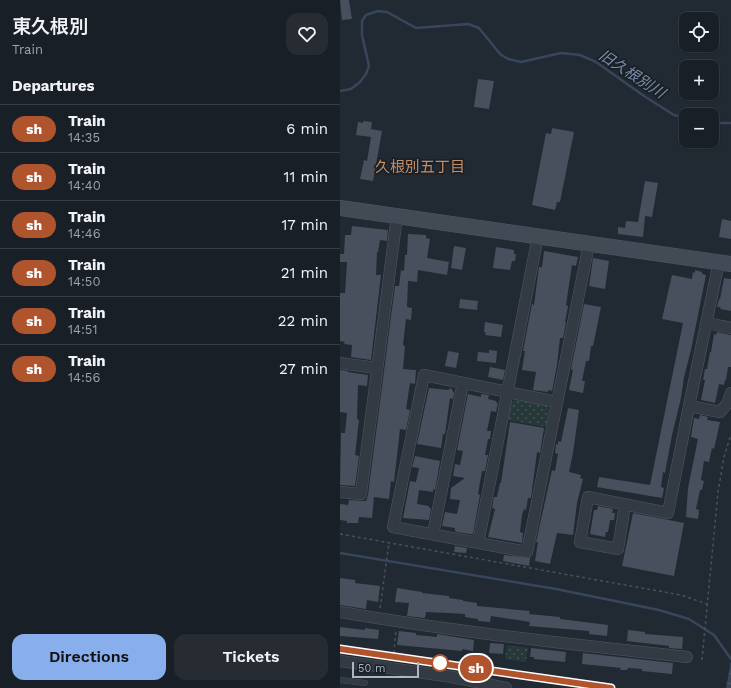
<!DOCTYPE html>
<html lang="en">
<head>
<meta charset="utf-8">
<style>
	:root { --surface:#191f26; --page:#262c32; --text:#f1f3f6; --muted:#9fa2a7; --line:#373d43; --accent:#88afeb }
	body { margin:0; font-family:"Work Sans","Noto Sans JP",sans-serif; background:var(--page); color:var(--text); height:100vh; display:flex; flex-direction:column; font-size:15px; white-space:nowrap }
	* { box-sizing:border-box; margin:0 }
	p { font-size:13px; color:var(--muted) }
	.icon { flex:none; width:22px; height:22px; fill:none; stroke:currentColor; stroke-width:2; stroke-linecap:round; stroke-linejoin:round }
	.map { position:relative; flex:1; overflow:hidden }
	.drawer { display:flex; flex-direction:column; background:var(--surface); width:340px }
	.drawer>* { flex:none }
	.badge { padding:0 8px; border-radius:13px; font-size:14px; line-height:26px }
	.buttons { position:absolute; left:339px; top:12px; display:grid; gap:8px }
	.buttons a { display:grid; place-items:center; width:40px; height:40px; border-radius:8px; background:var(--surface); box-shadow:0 1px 3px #0004,0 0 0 1px var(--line); font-size:20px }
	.scale { position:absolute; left:12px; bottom:10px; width:67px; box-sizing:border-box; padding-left:4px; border:2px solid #aeb5c1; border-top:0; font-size:11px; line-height:14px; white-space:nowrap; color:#aeb5c1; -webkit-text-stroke:3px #1a2028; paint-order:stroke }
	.map>.badge { position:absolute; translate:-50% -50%; box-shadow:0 0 0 2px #fff }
	h2 { padding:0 12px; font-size:15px; line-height:36px }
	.round { display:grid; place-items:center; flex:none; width:42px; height:42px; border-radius:12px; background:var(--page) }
	.summary { display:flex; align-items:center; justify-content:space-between; height:68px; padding:0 12px }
	h1 { font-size:19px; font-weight:600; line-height:30px }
	.button { display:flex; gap:8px; margin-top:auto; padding:8px 12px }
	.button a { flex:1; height:46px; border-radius:12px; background:var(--accent); color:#111; font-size:16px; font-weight:600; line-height:46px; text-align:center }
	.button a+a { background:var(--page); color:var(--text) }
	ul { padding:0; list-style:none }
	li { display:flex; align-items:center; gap:12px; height:48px; padding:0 12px; border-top:1px solid var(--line) }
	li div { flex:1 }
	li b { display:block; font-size:15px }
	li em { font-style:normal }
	li .badge { min-width:44px; font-weight:700; text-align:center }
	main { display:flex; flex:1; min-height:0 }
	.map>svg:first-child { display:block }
	.park { fill:url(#park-dots) }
	.water { fill:url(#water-waves) }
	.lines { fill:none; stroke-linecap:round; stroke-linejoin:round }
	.stream { stroke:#38465b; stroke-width:2.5 }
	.building { fill:#47505c }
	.lane-casing { stroke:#515862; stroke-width:6 }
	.street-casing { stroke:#515862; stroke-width:12 }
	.secondary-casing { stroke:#515862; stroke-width:16 }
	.path { stroke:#445356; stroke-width:1.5; stroke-dasharray:3 3; stroke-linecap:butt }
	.lane { stroke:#343a44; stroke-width:5.5 }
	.street { stroke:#343a44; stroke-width:11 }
	.secondary { stroke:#424a56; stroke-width:15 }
	.rail { stroke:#58616c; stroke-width:2.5; stroke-dasharray:4 4; stroke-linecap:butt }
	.line-casing { stroke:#fff; stroke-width:9 }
	.line { stroke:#b0542d; stroke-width:6 }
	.stop-dot { fill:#fff; stroke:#b0542d; stroke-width:2 }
	.labels { text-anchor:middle; stroke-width:3.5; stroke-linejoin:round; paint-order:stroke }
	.water-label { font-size:15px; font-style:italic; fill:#798da6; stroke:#1a2028 }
	.neighbourhood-label { font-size:15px; fill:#c68e64; stroke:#1a2028 }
</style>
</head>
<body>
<main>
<section class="drawer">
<div class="summary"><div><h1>東久根別</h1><p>Train</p></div><a class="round"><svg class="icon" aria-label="heart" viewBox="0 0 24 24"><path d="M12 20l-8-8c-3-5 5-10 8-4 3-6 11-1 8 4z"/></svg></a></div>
<h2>Departures</h2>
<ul>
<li><span class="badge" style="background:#b0542d;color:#fff">sh</span><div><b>Train</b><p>14:35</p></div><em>6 min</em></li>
<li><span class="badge" style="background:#b0542d;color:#fff">sh</span><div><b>Train</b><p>14:40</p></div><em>11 min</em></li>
<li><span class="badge" style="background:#b0542d;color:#fff">sh</span><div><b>Train</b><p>14:46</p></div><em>17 min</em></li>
<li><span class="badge" style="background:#b0542d;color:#fff">sh</span><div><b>Train</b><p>14:50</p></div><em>21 min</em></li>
<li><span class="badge" style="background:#b0542d;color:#fff">sh</span><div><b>Train</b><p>14:51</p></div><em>22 min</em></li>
<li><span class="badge" style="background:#b0542d;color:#fff">sh</span><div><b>Train</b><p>14:56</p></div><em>27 min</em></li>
</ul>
<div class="button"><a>Directions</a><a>Tickets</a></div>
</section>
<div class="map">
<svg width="391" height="688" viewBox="0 0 391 688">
	<defs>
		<pattern id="park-dots" width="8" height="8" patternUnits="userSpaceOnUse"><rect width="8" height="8" fill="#273838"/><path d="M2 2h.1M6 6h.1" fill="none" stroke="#445353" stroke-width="1.8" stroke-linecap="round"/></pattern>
		<pattern id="water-waves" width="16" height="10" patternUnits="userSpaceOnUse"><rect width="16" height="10" fill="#38465b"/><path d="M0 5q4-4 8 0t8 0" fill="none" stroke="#525e71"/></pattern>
	</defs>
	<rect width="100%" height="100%" fill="#212933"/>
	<g class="park">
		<path d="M176 399 207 405 209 411 206 427 167 420 170 403Z"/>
		<path d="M167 645 188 648 186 662 165 659Z"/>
	</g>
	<path class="water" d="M391 661V688H386Z"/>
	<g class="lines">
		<g class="stream">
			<path d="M0 91 11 89 20 82 26 74 29 66 22 35V21L26 15 38 11 47 12 76 28 128 24 139 28 160 54 168 59 181 62 221 53 240 55 256 62 304 96 334 115 346 118"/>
			<path d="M372 123H391"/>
			<path d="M0 553 216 589 319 610 349 619 374 635 391 659"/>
		</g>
	</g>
	<g class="building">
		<path d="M0 0H9L12 19 2 20Z"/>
		<path d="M138 79 154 81 149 109 134 107Z"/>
		<path d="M23 121 32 122 31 129 42 131 33 181 20 179 24 160 27 161 31 137 16 135 18 122 23 123Z"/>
		<path d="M212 128 234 132 220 202H217L215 210 192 205 206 133 211 134Z"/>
		<path d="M305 181 318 183 312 217 305 216 303 237 278 234V227L285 228 286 221 298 222Z"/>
		<path d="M382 219 391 221V239L379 237Z"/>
		<path d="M12 226 48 230 47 241 40 240 38 252H37L36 275H41L31 360 11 357 12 345 4 344 5 342 0 341V293H5L7 262H0V254H4L5 235H11Z"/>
		<path d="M68 234 86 235V238L90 239 87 258 109 262 107 275 78 270 77 282 68 281 67 307 72 308 71 320 66 319 63 345 65 346 63 369 76 370 75 384 70 383 66 409 70 410 66 430 60 429 54 482 51 481 49 499 34 497 32 518 19 517 18 523H7V521L0 520V504L8 505 9 500 26 501 28 495 55 286H59L61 270 64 271 65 255H67Z"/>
		<path d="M114 246 126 248 122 270 111 268Z"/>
		<path d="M156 247 174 250V254H176L175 261H172L170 270 153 268Z"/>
		<path d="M204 251 238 257 236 266 232 265 226 305 228 306 225 322H226L223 338H220L217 365 212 391 208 390V392L193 390 196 372 182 370 185 351H183L192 304 194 305 198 274 199 267H202Z"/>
		<path d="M253 258 269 261 265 289 249 286Z"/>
		<path d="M355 270 362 272V274L366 275 351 350 344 377 341 398 332 435 325 473 323 472 321 487 324 488 322 498 257 487 259 477 310 485 343 323 322 319 332 275 352 279 353 272 355 273Z"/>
		<path d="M384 278 391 279V311L380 309 381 307H377L379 299H380Z"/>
		<path d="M120 299 138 301 137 310 119 308Z"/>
		<path d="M244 304 261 307 253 346H251L249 361H246L242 381H245L243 393 229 390 233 370 231 369Z"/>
		<path d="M145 322 163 325 161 337 145 335 146 333 144 332Z"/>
		<path d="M377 332 391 335V367H388L386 380H385L384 385 379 384 375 403 361 400 365 380H363L365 369H367L370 352H371L374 334 376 335Z"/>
		<path d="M149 350 157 351 156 363 137 361 138 352 149 353Z"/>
		<path d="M108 351 119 353 116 368 105 366Z"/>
		<path d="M150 367 165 370 163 380 148 377Z"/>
		<path d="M0 370 8 371V372L28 375 27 386 18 385 17 419 19 420 15 455 19 456 15 486 0 485 1 433H5L7 413 0 412Z"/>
		<path d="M89 388 108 390 111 388 114 393 113 399 110 398 105 434H103L101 448 77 444Z"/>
		<path d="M128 394 141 397V394L149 395 148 399 156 401V402L158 403 156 412 151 411 147 431H151L150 439H148L145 455H148L145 471H142L138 494 140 495 133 534H130L117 532 115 531V528L102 526 105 512 117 514 120 500 110 499 111 488 125 478 113 476 115 464 120 465 123 451 117 450Z"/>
		<path d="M228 408 239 410 233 453 229 472 241 475 240 478 243 479 237 503 233 535 217 533 210 564 195 561 198 542H196L212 470 215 471 218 454 215 453 216 444 218 445V441L221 442Z"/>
		<path d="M360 415 368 417 367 420 380 422 374 449 372 448 369 462 364 461 361 480 364 481 362 490H360L356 509 359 510 358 519 346 517 348 488 358 439 351 437 354 418 359 419Z"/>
		<path d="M170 422 204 428 200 453 197 452 191 498H188L186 510 184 509 182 515 180 532 183 533 182 543 148 537 155 509 152 508 154 497H157L160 483H161Z"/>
		<path d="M75 456 100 461 95 490 93 489V492L79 490 77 504 89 506V508H91L89 520 63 518 70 481 76 482 79 468 72 467Z"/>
		<path d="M258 506 273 509 272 513H275L274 520H270L268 532H266L265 537 250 534 254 510H257Z"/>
		<path d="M293 513 344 523 334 576 282 566Z"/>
		<path d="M115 546 127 548 126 553 114 552Z"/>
		<path d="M164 555 190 558 189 566 163 561Z"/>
		<path d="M0 578 15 580V583L40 586 38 602 27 600 26 609 0 605Z"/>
		<path d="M57 588 82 592V593L109 596V598L123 600V601L137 603V606L190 611 189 614 220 617V619L268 625 267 636 249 634V631L189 626 190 622 151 616 150 622 138 621V619L125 617V614L107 613 86 612 85 618 67 616 69 603 55 602Z"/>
		<path d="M0 627 25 630V628L39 630 38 639 0 636Z"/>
		<path d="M288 630 305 632V634L343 637 342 649 329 648V646L287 641Z"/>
		<path d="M59 631 76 633V635L97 637V634L134 640 133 651 122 649V651L57 645Z"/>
		<path d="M150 643 164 644 163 654 149 653Z"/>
		<path d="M191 648 226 652 225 662 194 659V657H190Z"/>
		<path d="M243 653 333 663 332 674 302 671V669L288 668 287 670H280L281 668 242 664Z"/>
	</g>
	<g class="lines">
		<defs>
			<path id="lane" d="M0 680 25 683"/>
			<g id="street">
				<path d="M367 323 391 328"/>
				<path d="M0 363 36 368"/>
				<path d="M217 402 84 375 53 527 187 552 249 244"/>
				<path d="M349 406 380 412 387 404 391 393"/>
				<path d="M0 492 21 494 57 216"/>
				<path d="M285 504 278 549 240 542 248 497 328 513 349 406 379 262"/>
				<path d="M93 534 123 383"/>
				<path d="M138 543 198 236"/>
				<path d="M0 612C115 632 231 644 347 657"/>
				<path d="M0 661 112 677 166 688"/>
			</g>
			<path id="secondary" d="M0 208 391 264"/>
		</defs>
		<use href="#lane" class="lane-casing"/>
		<use href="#street" class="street-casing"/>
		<use href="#secondary" class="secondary-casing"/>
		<g class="path">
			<path d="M0 534 341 595 367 604"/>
			<path d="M40 608 49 543"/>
			<path d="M53 659 56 631"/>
			<path d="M362 660 378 492 384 457 391 434"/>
		</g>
		<use href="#lane" class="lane"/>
		<use href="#street" class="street"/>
		<use href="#secondary" class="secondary"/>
		<path class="rail" d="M0 649 271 688"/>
	</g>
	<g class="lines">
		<defs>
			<path id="line" d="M0 649 271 688"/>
		</defs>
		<use href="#line" class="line-casing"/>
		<use href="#line" class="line"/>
	</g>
	<circle class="stop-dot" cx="100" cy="663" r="8"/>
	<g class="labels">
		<g class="water-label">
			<text transform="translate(292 74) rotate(33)" y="5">旧久根別川</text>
		</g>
		<g class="neighbourhood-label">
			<text x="80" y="172">久根別五丁目</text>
		</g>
	</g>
</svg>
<div class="buttons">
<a><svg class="icon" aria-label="locate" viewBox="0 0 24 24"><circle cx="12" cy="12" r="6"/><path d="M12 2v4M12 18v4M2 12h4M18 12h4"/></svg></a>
<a>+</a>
<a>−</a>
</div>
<div class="scale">50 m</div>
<b class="badge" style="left:136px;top:668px;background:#b0542d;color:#fff">sh</b>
</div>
</main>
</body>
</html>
